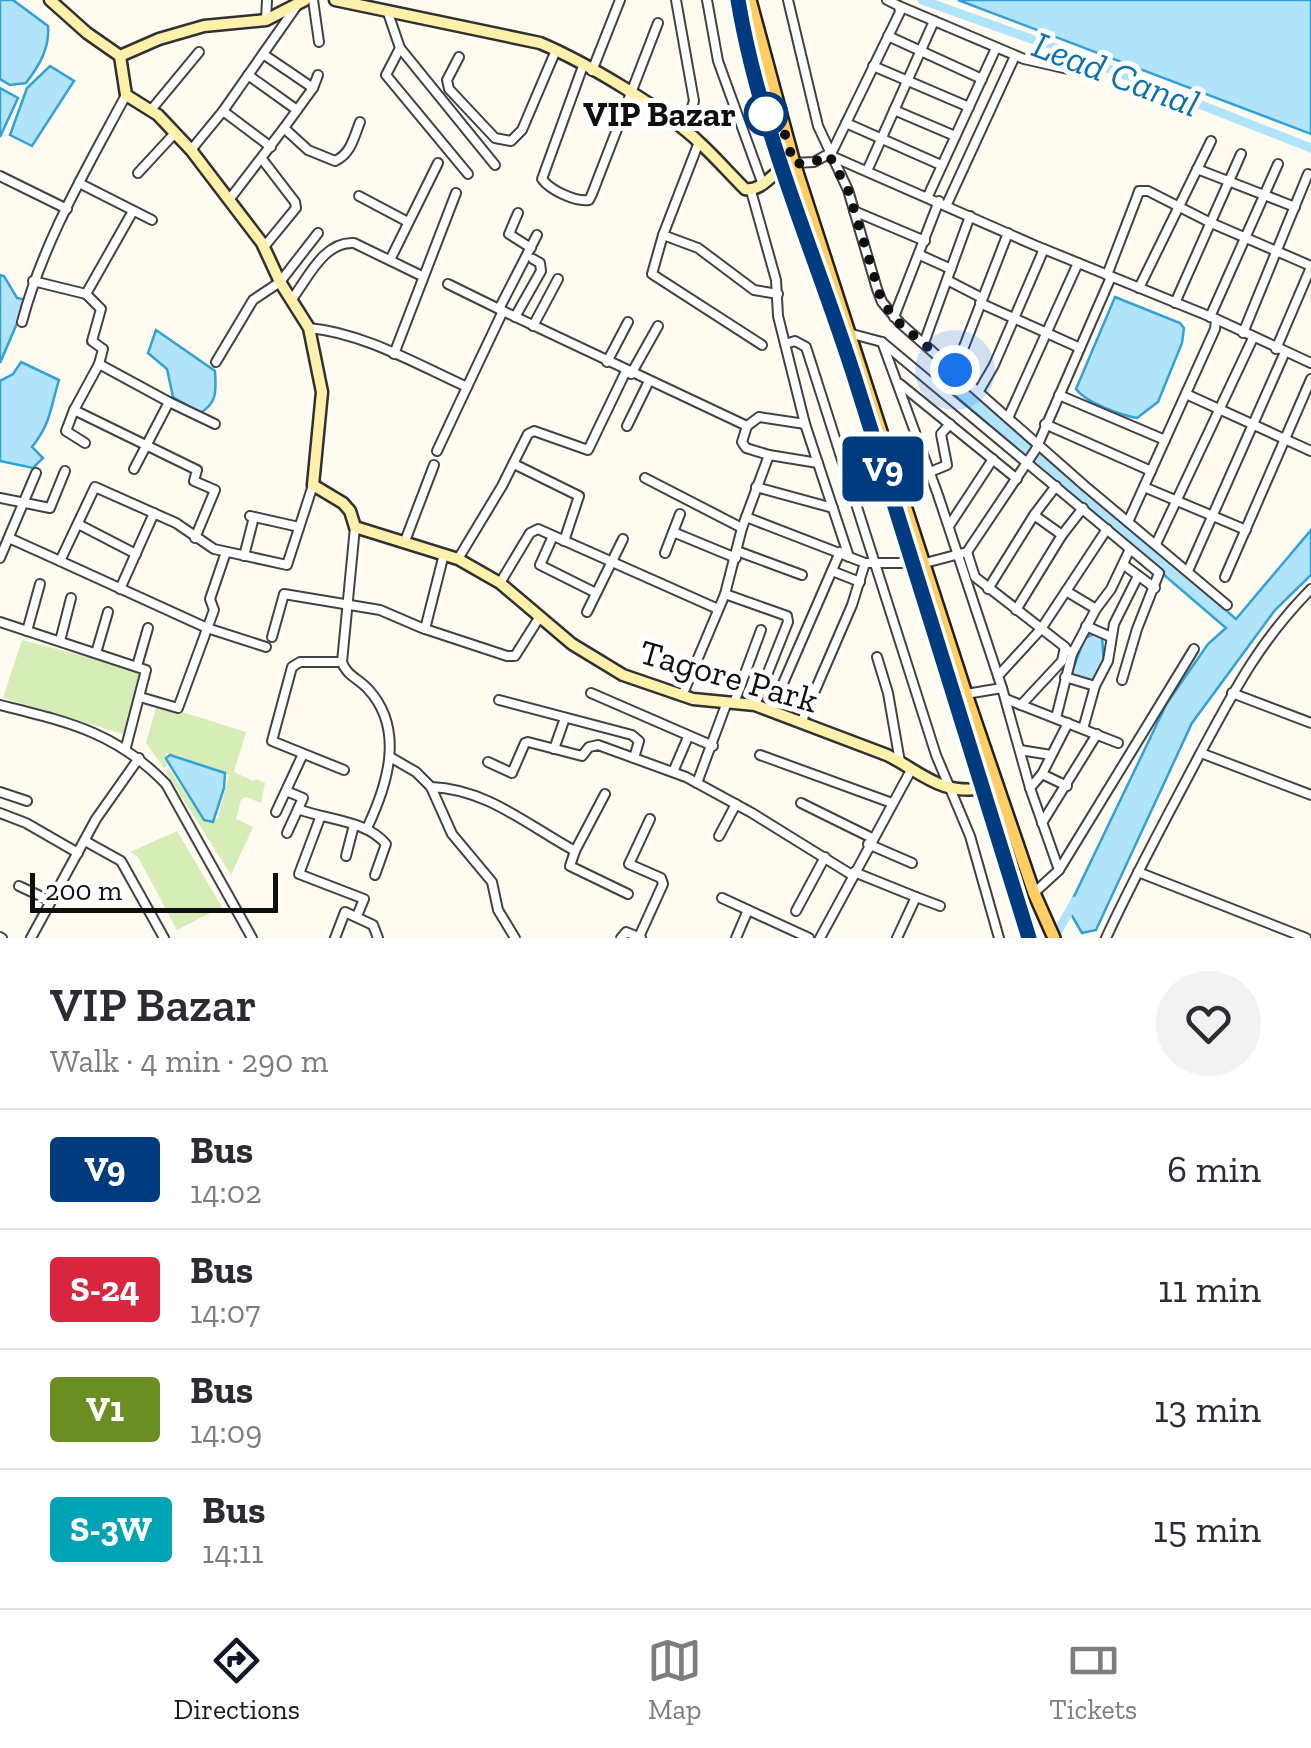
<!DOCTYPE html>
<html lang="en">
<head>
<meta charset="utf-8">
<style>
	:root { --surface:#fff; --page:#f2f2f3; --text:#2b2b33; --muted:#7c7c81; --line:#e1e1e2; --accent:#111827 }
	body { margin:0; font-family:"Zilla Slab",serif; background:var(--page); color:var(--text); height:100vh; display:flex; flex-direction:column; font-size:38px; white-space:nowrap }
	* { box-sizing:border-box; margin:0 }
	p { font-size:32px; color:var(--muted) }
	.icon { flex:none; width:55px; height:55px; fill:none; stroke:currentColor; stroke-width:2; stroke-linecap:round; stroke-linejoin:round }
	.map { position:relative; height:938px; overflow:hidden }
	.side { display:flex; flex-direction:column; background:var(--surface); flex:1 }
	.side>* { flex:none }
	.badge { padding:0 20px; border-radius:8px; font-size:35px; line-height:65px }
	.scale { position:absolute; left:30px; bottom:25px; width:248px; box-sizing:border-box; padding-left:10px; border:5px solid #0f0f0f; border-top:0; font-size:28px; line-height:35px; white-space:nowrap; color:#0f0f0f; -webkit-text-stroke:8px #fff; paint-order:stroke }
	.you { position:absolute; width:50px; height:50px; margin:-25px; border:8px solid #fff; border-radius:50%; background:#1a73e8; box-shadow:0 0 0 15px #1a73e833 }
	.map>.badge { position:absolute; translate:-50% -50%; box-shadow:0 0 0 5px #fff }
	.round { display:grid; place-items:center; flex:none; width:105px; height:105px; border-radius:52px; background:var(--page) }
	.overview { display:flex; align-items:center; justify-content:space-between; height:170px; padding:0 50px }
	h1 { font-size:48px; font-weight:600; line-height:75px }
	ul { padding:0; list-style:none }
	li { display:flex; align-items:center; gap:30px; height:120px; padding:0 50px; border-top:2px solid var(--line) }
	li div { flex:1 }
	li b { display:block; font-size:38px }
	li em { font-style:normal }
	li .badge { min-width:110px; font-weight:700; text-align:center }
	.dock { display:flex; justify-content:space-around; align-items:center; height:140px; border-top:2px solid var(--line); background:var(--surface); font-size:28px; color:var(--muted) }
	.dock a { display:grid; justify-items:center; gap:5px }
	.dock .current { color:var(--accent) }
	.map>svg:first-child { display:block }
	.green { fill:#d7edb7 }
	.water { fill:#b1e4fb; stroke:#32a1d8; stroke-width:2.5 }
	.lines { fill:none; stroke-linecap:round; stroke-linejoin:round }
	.canal { stroke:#b1e4fb; stroke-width:9 }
	.street-casing { stroke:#424242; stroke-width:12 }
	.secondary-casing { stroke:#313131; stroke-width:15 }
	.primary-casing { stroke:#202020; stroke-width:16 }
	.street { stroke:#fff; stroke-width:8 }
	.secondary { stroke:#fff0ac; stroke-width:10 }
	.primary { stroke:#ffcd61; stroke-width:11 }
	.rail { stroke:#ca1b30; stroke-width:2.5 }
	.line-casing { stroke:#fff; stroke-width:22 }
	.line { stroke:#003b80; stroke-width:15 }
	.walk { stroke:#0f0f0f; stroke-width:10; stroke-dasharray:0 18 }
	.stop-dot { fill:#fff; stroke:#003b80; stroke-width:5 }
	.labels { text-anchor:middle; stroke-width:10; stroke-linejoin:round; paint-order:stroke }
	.stop-label { font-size:35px; font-weight:bold; fill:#0f0f0f; stroke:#fff; text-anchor:end }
	.street-label { font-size:35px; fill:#0f0f0f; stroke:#fff }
	.water-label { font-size:38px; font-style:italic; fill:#0d72ab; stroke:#fff }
</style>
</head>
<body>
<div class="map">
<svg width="1311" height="938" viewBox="0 0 1311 938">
	<rect width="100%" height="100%" fill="#fffbf1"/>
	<g class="green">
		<path d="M22 640 142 671 123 734 3 698Z"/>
		<path d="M157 704 246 732 234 772 253 781 256 779 265 783 261 803 246 797 241 800 236 819 253 827 231 875 166 772 168 768 204 820 210 822 218 818 229 775 166 753 167 766 164 768 146 743Z"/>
		<path d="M177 831 222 907 177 930 138 857 130 852Z"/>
	</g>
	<g class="water">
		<path d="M0 0H13L48 26C50 48 39 66 26 83L10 85 0 79Z"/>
		<path d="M958 0H1311V134Z"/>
		<path d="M50 66 74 81 32 146 10 135 27 88Z"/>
		<path d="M0 88 18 98 0 137Z"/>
		<path d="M0 275 4 276 17 298 27 300 0 363Z"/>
		<path d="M1115 297 1180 323 1184 328 1182 343 1158 402 1137 418C1120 415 1085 402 1076 389Z"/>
		<path d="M156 330 215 371C216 389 218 403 200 413L173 397 167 369 148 353Z"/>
		<path d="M21 362 59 380C50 409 51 423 32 447L43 458 33 468 0 461V381L13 374Z"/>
		<path d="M942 365 1236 619 1311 530V575L1275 610 1192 723 1096 930 1082 933 1068 909 1167 703 1208 644 1226 628 932 376Z"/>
		<path d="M1095 633 1102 636 1104 665 1096 683 1073 676 1072 672 1084 639Z"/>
		<path d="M170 755 225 773 224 788 213 822 204 820 168 762 166 758Z"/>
	</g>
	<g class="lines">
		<g class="canal">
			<path d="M922 0 1048 45 1311 148"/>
			<path d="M1054 938 1075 901"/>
		</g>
		<defs>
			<g id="street">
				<path d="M313 0 319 42"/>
				<path d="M676 0 694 101 684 130"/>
				<path d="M707 0 718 61 763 185"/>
				<path d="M788 0 818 126 848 190 877 289 882 302 900 323 1085 486 1227 605"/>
				<path d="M899 6 1024 59 1081 72"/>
				<path d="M388 13 400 48 386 75 468 174"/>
				<path d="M266 20 267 0"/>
				<path d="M888 36 982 79"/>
				<path d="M400 48 495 165"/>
				<path d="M263 54 313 88"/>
				<path d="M459 57 447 80 449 89 495 138 511 141 522 130 556 50"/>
				<path d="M583 66 542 179C550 190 575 202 589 200L592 194 658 23"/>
				<path d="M873 66 969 107"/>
				<path d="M592 71 620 0"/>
				<path d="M248 75 297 110"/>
				<path d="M151 110 199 52"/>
				<path d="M894 110 955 136"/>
				<path d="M223 111 271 147"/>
				<path d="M846 123 941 165"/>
				<path d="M284 128 313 88 318 75"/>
				<path d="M699 142 663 235 652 274 762 345"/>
				<path d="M191 150 223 111 298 4"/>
				<path d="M829 155 1034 245 1216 319 1311 363"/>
				<path d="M262 159 295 202 296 208 264 247"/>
				<path d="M794 163 814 162 832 152 900 12 899 6 887 0"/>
				<path d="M1197 169 1295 207"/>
				<path d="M867 171 934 21"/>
				<path d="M138 173 175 133"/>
				<path d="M0 176 67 209"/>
				<path d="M79 183 152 220"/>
				<path d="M751 191 776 280 778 316 805 424 849 557"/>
				<path d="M359 196 408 222"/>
				<path d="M928 196 996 48"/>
				<path d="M229 200 284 128 308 150 335 161C351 154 354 137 360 122"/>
				<path d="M947 204 1015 56"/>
				<path d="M854 211 925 241"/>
				<path d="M518 213 509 234 531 248"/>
				<path d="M663 235 698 248 754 290 778 294"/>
				<path d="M920 255 951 269"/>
				<path d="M390 260 438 163"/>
				<path d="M1107 275 1137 197 1139 191H1148L1209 222 1311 266"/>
				<path d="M947 280 982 298"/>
				<path d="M33 281 86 294 133 211"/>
				<path d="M448 284 503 311"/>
				<path d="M1139 288 1211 141"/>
				<path d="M86 294 101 309 92 341 103 349 99 364"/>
				<path d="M292 299C308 278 324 241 354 243L422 276"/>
				<path d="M980 303 1080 348"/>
				<path d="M1175 303 1241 154"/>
				<path d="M499 309 537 235"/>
				<path d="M515 317 541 271 540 263 533 259"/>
				<path d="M894 317 939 201"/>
				<path d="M1210 317 1278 164"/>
				<path d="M22 322C43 242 87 168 126 95"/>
				<path d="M533 326 558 279"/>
				<path d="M309 328C364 333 418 365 467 387L503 311 747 426 759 417 805 424"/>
				<path d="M1243 333 1308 174"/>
				<path d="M852 334 882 342 938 495 998 676"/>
				<path d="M882 342 1159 573 1137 629 1122 680"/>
				<path d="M924 343 970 216"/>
				<path d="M785 344 795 341 806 347 936 755 970 836 999 938"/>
				<path d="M1276 349 1311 267"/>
				<path d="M394 354 456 193"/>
				<path d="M216 362 253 300 280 282 318 233"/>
				<path d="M607 362 628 322"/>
				<path d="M955 370 1008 233"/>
				<path d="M631 374 658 326"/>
				<path d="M900 384 1017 479"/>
				<path d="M979 391 994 365 1044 249"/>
				<path d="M1186 394 1311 451"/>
				<path d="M1059 395 1165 440"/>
				<path d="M169 402 215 424"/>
				<path d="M74 410 66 431 85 443"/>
				<path d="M1008 418 1078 263"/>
				<path d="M1045 424 1151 471"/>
				<path d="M627 426 649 381"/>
				<path d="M747 426 742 442 746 448 769 455 818 463"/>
				<path d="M437 451 467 387"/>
				<path d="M514 464 579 496 564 541"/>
				<path d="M134 469 169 402 99 364 74 410 197 470 194 481 215 490 195 538"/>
				<path d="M930 472 947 465 941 434 950 424"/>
				<path d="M645 478 742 528"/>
				<path d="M756 487 833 508"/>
				<path d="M1144 487 1246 530"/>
				<path d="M0 498 50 508 65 471"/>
				<path d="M1034 515 1056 486"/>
				<path d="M250 516 299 527"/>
				<path d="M746 517 865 563H912"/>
				<path d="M1128 522 1215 329 1216 319"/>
				<path d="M78 524 136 554"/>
				<path d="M949 526 993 459"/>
				<path d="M355 527 342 662C346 675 359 679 368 689 405 729 388 784 367 828"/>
				<path d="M673 532 736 558"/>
				<path d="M1062 535 1083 508"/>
				<path d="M553 536 540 565 596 593"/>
				<path d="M9 538 60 561 95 487 176 523 214 549 287 565 313 485"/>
				<path d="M405 541 434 465"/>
				<path d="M1156 544 1253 338"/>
				<path d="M737 551 802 575"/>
				<path d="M967 552 975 577 1065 647 1062 661 1021 705"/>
				<path d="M665 553 680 514"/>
				<path d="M244 556 254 517"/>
				<path d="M0 558 36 473"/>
				<path d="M458 559 502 486 528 434 534 431 588 450 626 371"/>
				<path d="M60 561 207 628 266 647"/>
				<path d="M925 563 967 552 1036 449 1111 277"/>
				<path d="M1124 565 1155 588"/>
				<path d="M832 571 860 582"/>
				<path d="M1188 571 1285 352"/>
				<path d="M1225 577 1311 379"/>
				<path d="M500 583 530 533 538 529 718 609"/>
				<path d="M120 589 154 513"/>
				<path d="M988 589 1034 515 1062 535 1016 610"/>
				<path d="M1066 591 1096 609 1111 589 1130 549"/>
				<path d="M725 594 787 616 788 622 755 705"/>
				<path d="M587 612 623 539"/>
				<path d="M0 622 146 670 126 747"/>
				<path d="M1086 626 1111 637"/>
				<path d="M425 629 444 554"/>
				<path d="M27 631 40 584"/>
				<path d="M272 637 284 594 380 610 422 628 507 656H515L539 618"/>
				<path d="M60 641 71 598"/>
				<path d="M96 653 108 612"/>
				<path d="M1072 654 1096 609"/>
				<path d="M877 657 888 693 900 762"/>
				<path d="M342 662H300L292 667 272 741 344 770"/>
				<path d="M137 666 148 628"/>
				<path d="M1065 677 1095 686"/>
				<path d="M1002 688 998 676 1041 629 1107 529"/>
				<path d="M591 693 713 746"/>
				<path d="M1232 693 1311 723"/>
				<path d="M966 694 1002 688 1004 695 1030 788 1059 870 1034 893"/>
				<path d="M682 696 725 594 742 528 769 455"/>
				<path d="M140 697 178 708 214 610 210 599 226 552"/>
				<path d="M1006 699 1118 743"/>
				<path d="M499 700 632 735 639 741 634 758"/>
				<path d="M734 703 761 630"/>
				<path d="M0 705C68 722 116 732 166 784L252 938"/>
				<path d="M771 711 840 552"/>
				<path d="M1056 718 1072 654 1065 648"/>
				<path d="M801 723 852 605 865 563"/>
				<path d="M1083 729 1095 686 1108 661 1114 624 1138 576"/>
				<path d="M554 749 565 718"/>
				<path d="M1020 750 1051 755"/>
				<path d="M1201 753 1311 795"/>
				<path d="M760 755 892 803"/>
				<path d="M390 757 416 772 431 787 452 834 492 882 498 910 515 938"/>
				<path d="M488 762 512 773 525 743 528 742 582 756 589 747 598 745 686 777 752 813 852 875"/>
				<path d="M673 772 688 737"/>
				<path d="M1042 774 1067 786"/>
				<path d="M697 783 727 702"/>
				<path d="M431 787C487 789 527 825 575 851L605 794"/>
				<path d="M1030 788 1042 774 1068 723"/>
				<path d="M286 791 303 798 287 833"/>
				<path d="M0 792 27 801"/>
				<path d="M801 803 872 838"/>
				<path d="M298 809C326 820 366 820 386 844L375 875"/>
				<path d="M276 812 303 754"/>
				<path d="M0 813 26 823 78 853"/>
				<path d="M320 818 299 874 364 899 357 916"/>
				<path d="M1042 823 1097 734"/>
				<path d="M719 836 736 804"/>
				<path d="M85 841 121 861 164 938"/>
				<path d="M868 844 912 863"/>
				<path d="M575 851 570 866 628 894"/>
				<path d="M346 856 354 825"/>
				<path d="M1059 870 1194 649"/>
				<path d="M854 872 916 897 897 938"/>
				<path d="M1138 872 1306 938"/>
				<path d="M19 886 51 901"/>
				<path d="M916 897 940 906"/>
				<path d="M722 898 809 938"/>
				<path d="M796 911 825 857"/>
				<path d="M0 937 2 938"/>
				<path d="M639 937 663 884 661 878 629 864 650 819"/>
				<path d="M31 938 96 819 139 758"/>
				<path d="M335 938 345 912 373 925 378 938"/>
				<path d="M621 938 626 932 641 938"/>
				<path d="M736 938 748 910"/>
				<path d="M820 938 910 772"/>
				<path d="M1106 938C1135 875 1168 815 1200 754 1235 689 1259 642 1311 589"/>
			</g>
			<g id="secondary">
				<path d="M50 0 87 33 120 56 159 39 204 26 266 20 305 0"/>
				<path d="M335 0 540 43C585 62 666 110 701 144 716 158 730 174 745 189 764 192 773 169 794 163"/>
				<path d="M120 56 126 95 158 115 191 150 262 243 280 282 309 328 322 392 313 485 343 503 350 511 355 527 458 559 500 583 572 644 623 675 693 699 755 705 887 755C923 773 940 796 986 788"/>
			</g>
			<g id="primary">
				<path d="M738 0C759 132 816 256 856 382 914 567 972 753 1029 938"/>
				<path d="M750 0 794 163 966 694 1034 893 1054 938"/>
			</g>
		</defs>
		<use href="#street" class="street-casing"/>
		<use href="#secondary" class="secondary-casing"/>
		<use href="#primary" class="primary-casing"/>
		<use href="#street" class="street"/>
		<use href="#secondary" class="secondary"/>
		<use href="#primary" class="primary"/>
		<path class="rail" d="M741 0 750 54 780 157 1035 938"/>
	</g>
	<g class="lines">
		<defs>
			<path id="line" d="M738 0C760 132 816 255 856 382 914 567 972 753 1029 938"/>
		</defs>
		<use href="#line" class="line-casing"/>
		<use href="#line" class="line"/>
		<path class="walk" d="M766 114 778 112 794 164 814 162 829 155 848 190 882 302 900 324 955 370"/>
	</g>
	<circle class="stop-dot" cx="766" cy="114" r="20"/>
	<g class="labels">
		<g class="stop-label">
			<text x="736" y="126">VIP Bazar</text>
		</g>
		<g class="street-label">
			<text transform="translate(729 676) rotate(16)" y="12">Tagore Park</text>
		</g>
		<g class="water-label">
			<text transform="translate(1116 74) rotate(21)" y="13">Lead Canal</text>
		</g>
	</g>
</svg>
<div class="scale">200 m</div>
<div class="you" style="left:955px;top:370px"></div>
<b class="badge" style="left:883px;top:469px;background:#003b80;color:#fff">V9</b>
</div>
<section class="side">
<div class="overview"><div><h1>VIP Bazar</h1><p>Walk · 4 min · 290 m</p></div><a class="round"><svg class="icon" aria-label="heart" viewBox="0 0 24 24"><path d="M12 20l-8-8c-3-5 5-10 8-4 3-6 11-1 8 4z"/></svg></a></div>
<ul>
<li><span class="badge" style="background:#003b80;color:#fff">V9</span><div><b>Bus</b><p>14:02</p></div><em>6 min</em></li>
<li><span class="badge" style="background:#d7263d;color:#fff">S-24</span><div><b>Bus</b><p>14:07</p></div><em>11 min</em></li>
<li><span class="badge" style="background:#6b8e23;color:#fff">V1</span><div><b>Bus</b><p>14:09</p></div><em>13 min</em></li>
<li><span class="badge" style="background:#00a3b4;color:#fff">S-3W</span><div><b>Bus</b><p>14:11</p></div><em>15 min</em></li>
</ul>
</section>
<nav class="dock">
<a class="current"><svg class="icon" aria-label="directions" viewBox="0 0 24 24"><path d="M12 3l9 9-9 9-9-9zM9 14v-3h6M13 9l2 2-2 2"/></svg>Directions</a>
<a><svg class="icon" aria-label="map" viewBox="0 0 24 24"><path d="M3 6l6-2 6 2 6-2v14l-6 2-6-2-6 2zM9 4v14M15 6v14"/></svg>Map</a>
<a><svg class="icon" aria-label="tickets" viewBox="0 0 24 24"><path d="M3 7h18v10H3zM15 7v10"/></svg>Tickets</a>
</nav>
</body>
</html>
